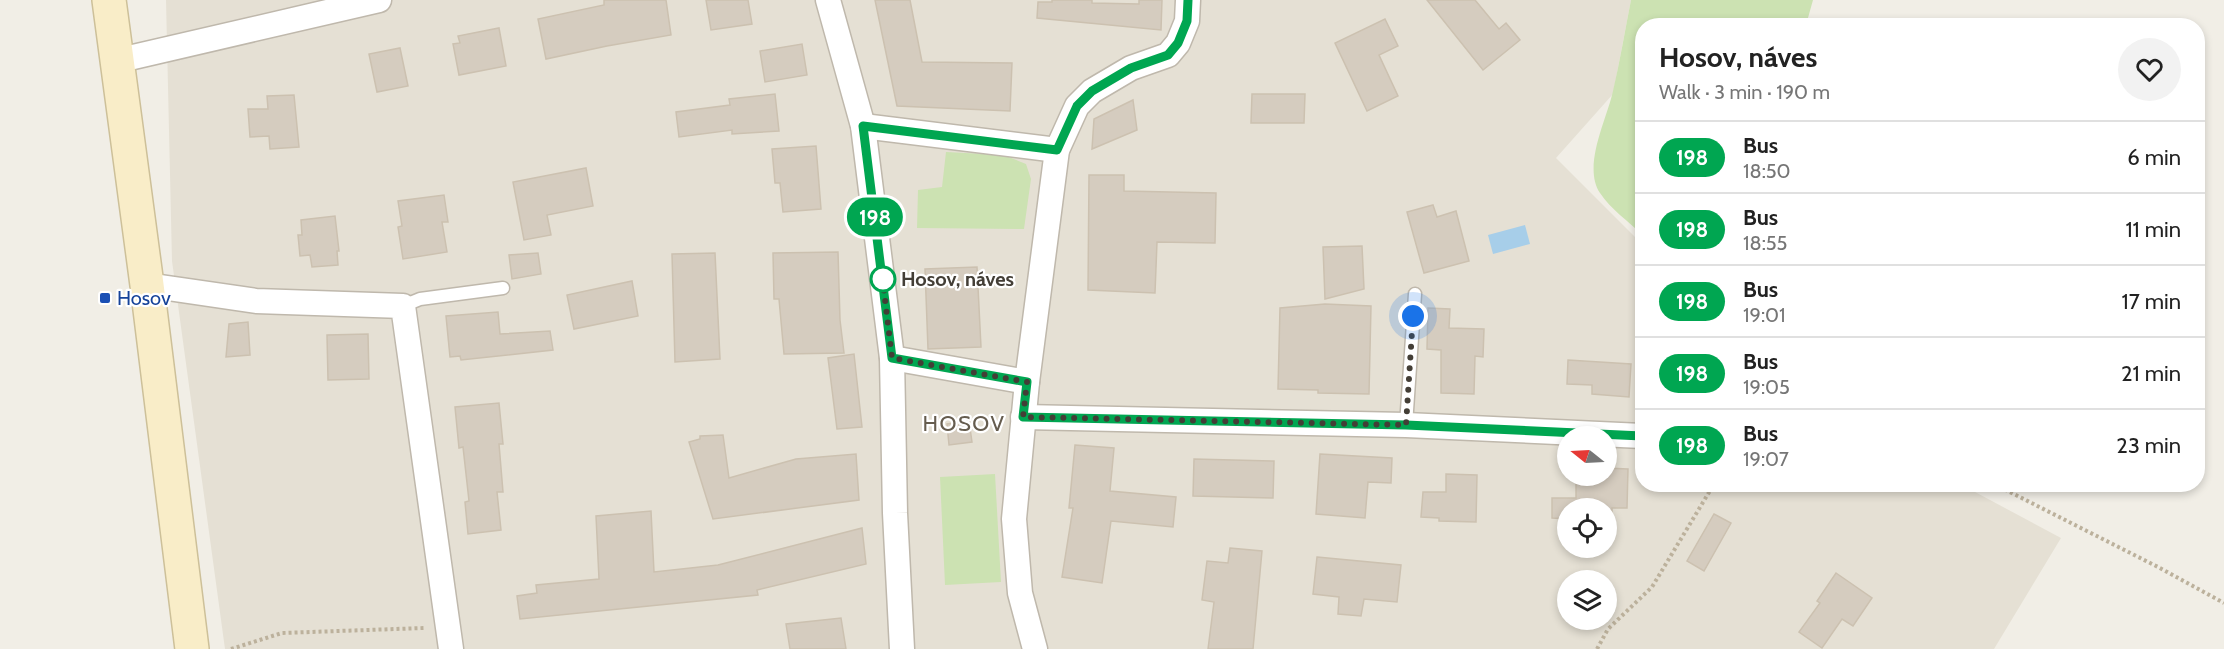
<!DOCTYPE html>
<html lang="en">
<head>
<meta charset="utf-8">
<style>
	:root { --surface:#fff; --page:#f2f2f2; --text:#222; --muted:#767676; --line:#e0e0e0 }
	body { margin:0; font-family:Cabin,sans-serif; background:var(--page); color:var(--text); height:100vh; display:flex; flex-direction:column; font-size:22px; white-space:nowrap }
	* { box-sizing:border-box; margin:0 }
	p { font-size:20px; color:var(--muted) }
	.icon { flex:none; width:33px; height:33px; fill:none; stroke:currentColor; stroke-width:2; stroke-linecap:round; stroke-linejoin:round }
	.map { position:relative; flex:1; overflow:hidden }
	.drawer { position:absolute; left:1635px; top:18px; width:570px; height:474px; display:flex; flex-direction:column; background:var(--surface); border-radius:24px; box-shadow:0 3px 9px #0003 }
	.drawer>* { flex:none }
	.badge { padding:0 12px; border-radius:20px; font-size:21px; line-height:39px }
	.needle { width:39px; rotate:288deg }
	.controls { position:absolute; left:1557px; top:426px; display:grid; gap:12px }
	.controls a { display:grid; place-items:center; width:60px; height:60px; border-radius:50%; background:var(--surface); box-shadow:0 3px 9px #0003; font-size:30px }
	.you { position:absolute; width:30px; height:30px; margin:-15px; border:4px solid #fff; border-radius:50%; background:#1a73e8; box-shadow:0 0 0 9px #1a73e833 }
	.map>.badge { position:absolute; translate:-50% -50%; box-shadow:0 0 0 3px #fff }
	.round { display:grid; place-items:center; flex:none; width:63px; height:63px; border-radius:32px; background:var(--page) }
	.headline { display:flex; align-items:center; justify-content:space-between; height:102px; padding:0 24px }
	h1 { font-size:28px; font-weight:800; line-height:45px }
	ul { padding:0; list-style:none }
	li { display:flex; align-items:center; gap:18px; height:72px; padding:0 24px; border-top:2px solid var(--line) }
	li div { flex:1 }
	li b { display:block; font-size:22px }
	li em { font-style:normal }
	li .badge { min-width:66px; font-weight:700; text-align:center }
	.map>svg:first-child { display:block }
	.residential { fill:#e5e0d4; fill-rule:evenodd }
	.green { fill:#cce2b2 }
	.water { fill:#a7cee9 }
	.building { fill:#d5ccbf; stroke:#ccc1b0; stroke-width:1.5 }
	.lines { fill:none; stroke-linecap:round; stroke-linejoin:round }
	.service-casing { stroke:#bfb8ac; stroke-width:15 }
	.minor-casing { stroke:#bfb8ac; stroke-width:27 }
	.secondary-casing { stroke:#cdc099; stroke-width:36 }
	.path { stroke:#bcb19c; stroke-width:4; stroke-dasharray:3 3; stroke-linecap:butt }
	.service { stroke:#fff; stroke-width:12 }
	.minor { stroke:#fff; stroke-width:24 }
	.secondary { stroke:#f9edc8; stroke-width:33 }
	.line-casing { stroke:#fff; stroke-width:14 }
	.line { stroke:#00a651; stroke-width:9 }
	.walk { stroke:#433e36; stroke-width:6; stroke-dasharray:0 10.8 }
	.stop-dot { fill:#fff; stroke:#00a651; stroke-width:3 }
	.transit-dot { fill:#1a4fb4; stroke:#fff; stroke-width:2 }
	.labels { text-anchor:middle; stroke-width:4.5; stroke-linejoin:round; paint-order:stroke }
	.stop-label { font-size:20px; font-weight:bold; fill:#433e36; stroke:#fff; text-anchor:start }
	.transit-label { font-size:20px; fill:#164399; stroke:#fff; text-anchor:start }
	.quarter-label { font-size:22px; letter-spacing:1.5px; fill:#655c4e; stroke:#fff }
</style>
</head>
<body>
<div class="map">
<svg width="2224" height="649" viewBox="0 0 2224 649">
	<rect width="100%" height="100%" fill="#f1eee6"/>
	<path class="residential" d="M166 0H1631L1613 94 1556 158 1642 244V484L1962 485 2061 538 1994 649H225L172 261ZM1568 436H1606V476H1568ZM1568 508H1606V548H1568ZM1568 580H1606V620H1568Z"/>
	<g class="green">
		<path d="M1631 0H1813L1806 25 1642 26V235C1629 221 1611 210 1600 193 1582 166 1607 119 1613 91 1620 61 1625 30 1631 0Z"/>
		<path d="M946 152 1004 155 1026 164 1031 179 1024 229 917 228 918 190 942 187Z"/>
		<path d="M995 474 1001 582 945 585 940 477Z"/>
	</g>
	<path class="water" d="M1525 225 1530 244 1493 254 1488 235Z"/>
	<g class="building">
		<path d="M604 0H666L671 35 607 46 546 59 538 19 604 5Z"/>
		<path d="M706 0H748L752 24 711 30Z"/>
		<path d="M875 0H910L922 62 1012 63 1010 111 897 106Z"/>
		<path d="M1052 0H1092V3L1139 4V0H1162L1161 30 1037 18 1038 2H1052Z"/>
		<path d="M1427 0H1475L1499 29 1506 23 1520 40 1483 70Z"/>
		<path d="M1385 19 1398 46 1379 55 1398 96 1367 111 1335 43Z"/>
		<path d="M499 28 506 66 459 75 453 44 460 43 458 36Z"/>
		<path d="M802 44 807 75 765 82 760 51Z"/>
		<path d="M400 48 408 86 377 92 369 54Z"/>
		<path d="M775 94 779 131 732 134V130L679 137 676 112 730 105 729 99Z"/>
		<path d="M1252 94H1305L1304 123H1251Z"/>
		<path d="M294 95 299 147 270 149 269 136 250 137 248 109H268L267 96Z"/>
		<path d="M1133 100 1137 130 1092 149 1094 119Z"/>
		<path d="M816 146 821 209 783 212 780 183H775L772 149Z"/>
		<path d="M586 168 593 206 547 215 551 235 524 240 513 182Z"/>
		<path d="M1089 175H1124V191L1216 193 1215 243 1157 242 1155 293 1088 290Z"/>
		<path d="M444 195 448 222H442L447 252 403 259 398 227 402 226 398 201Z"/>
		<path d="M1433 205 1437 217 1456 211 1469 261 1424 273 1407 212Z"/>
		<path d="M335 216 339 251H337L338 265 312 267 310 255 300 256 298 235H302L301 220Z"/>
		<path d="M1362 246 1364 289 1325 299 1323 247Z"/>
		<path d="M838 252 840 320 844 353 784 354 779 299H774L773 253Z"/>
		<path d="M538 253 541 274 512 279 509 255Z"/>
		<path d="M715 253 720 359 675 362 672 254Z"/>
		<path d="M977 267 981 347 928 349 925 269Z"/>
		<path d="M632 281 638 316 574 329 567 295Z"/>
		<path d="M1325 304 1371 306 1369 394 1318 393V390L1278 389 1280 308Z"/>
		<path d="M1428 308 1450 309 1449 328 1484 329 1483 357 1475 356 1474 394 1441 393V350L1427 349Z"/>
		<path d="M498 312 500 334 550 331 553 350 461 360 460 356 450 357 446 316Z"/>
		<path d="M248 322 250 355 226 357 229 324Z"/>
		<path d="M368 334 369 379 328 380 327 335Z"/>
		<path d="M854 354 862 427 837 429 828 358Z"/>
		<path d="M1568 360 1631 364 1629 397 1592 394V385L1567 384Z"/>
		<path d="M499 403 503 444H499L503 492H497L501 530 468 534 465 502 469 501 463 447 459 448 455 407Z"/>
		<path d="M969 421 972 442 949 445 947 424Z"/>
		<path d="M723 435 729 478 796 459 856 454 859 500 713 519 689 442 700 439V436Z"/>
		<path d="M1075 445 1114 448 1110 491 1176 497 1173 527 1111 521 1102 583 1062 577 1073 508H1069Z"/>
		<path d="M1320 454 1392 458 1391 483 1368 482 1365 518 1316 514Z"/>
		<path d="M1194 459 1274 461 1273 498 1193 496Z"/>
		<path d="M1606 468 1628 469 1627 508H1612V520H1606V508H1568V519L1552 518V498H1576V476H1606Z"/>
		<path d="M1446 474 1477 475 1476 522 1439 521V518L1421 517 1423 492H1446Z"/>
		<path d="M651 511 654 572 718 565 862 528 866 564 757 590 758 595 520 619 517 596 537 593 536 585 599 579 596 516Z"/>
		<path d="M1714 514 1731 523 1704 571 1687 561Z"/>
		<path d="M1230 548 1262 551 1253 649H1208L1214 602 1202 600 1207 561 1228 563Z"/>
		<path d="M1317 557 1401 565 1397 602 1364 599 1361 616 1338 614 1339 597 1313 594Z"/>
		<path d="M1836 573 1872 598 1853 626 1842 619 1822 648 1799 632 1820 603 1817 601Z"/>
		<path d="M841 618 846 649H790L786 624Z"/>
	</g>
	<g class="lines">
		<defs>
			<g id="service">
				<path d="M403 306 420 299 503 288"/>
				<path d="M1406 425 1415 294"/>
			</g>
			<g id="minor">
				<path d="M828 0 863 126 892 358 895 513 902 649"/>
				<path d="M116 61 379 0"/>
				<path d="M863 126 1057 150"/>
				<path d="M147 285 256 301 403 306 451 649"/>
				<path d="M892 358 1027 382"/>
				<path d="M1023 417 1406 425 1642 436"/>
				<path d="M1035 649 1020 593 1014 519 1027 382 1057 150 1077 106 1092 91 1131 68 1168 55 1178 43 1187 21 1188 0"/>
			</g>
			<path id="secondary" d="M109 0 147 285 192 649"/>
		</defs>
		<use href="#service" class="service-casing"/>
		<use href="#minor" class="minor-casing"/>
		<use href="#secondary" class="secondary-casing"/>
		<g class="path">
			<path d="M1994 484 2158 567 2224 603"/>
			<path d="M231 649 282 633 424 628"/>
			<path d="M1597 649 1608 629 1652 587 1714 484"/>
		</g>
		<use href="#service" class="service"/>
		<use href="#minor" class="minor"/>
		<use href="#secondary" class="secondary"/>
	</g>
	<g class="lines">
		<defs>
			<path id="line" d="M1188 0 1187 21 1178 43 1168 55 1131 68 1092 91 1077 106 1057 150 863 126 892 358 1027 382 1023 417 1406 425 1642 436"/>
		</defs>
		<use href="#line" class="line-casing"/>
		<use href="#line" class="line"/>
		<path class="walk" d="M883 279 882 274 892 358 1027 382 1023 417 1406 425 1413 316"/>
	</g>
	<circle class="stop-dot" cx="883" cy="279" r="12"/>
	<rect class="transit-dot" x="99" y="292" width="12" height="12" rx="3"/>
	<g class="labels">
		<g class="stop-label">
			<text x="901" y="286">Hosov, náves</text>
		</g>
		<g class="transit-label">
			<text x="117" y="305">Hosov</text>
		</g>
		<g class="quarter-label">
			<text x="964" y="431">HOSOV</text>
		</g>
	</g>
</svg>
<div class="controls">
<a><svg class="needle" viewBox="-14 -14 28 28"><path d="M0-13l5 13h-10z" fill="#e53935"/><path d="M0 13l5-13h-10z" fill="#767676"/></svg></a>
<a><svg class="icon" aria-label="locate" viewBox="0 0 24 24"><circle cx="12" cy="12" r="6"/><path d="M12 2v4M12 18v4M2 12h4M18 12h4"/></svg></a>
<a><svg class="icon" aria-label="layers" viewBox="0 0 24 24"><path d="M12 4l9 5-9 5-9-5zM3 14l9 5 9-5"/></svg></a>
</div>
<div class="you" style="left:1413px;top:316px"></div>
<b class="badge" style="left:875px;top:217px;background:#00a651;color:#fff">198</b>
<section class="drawer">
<div class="headline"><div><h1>Hosov, náves</h1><p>Walk · 3 min · 190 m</p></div><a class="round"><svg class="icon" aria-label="heart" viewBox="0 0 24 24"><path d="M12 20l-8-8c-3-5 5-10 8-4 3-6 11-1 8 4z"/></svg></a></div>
<ul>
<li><span class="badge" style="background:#00a651;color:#fff">198</span><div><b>Bus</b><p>18:50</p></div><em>6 min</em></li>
<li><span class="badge" style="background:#00a651;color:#fff">198</span><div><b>Bus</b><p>18:55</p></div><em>11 min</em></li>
<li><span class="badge" style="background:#00a651;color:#fff">198</span><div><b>Bus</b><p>19:01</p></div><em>17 min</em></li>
<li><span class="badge" style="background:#00a651;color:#fff">198</span><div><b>Bus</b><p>19:05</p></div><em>21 min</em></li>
<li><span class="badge" style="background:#00a651;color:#fff">198</span><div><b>Bus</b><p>19:07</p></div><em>23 min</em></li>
</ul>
</section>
</div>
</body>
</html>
